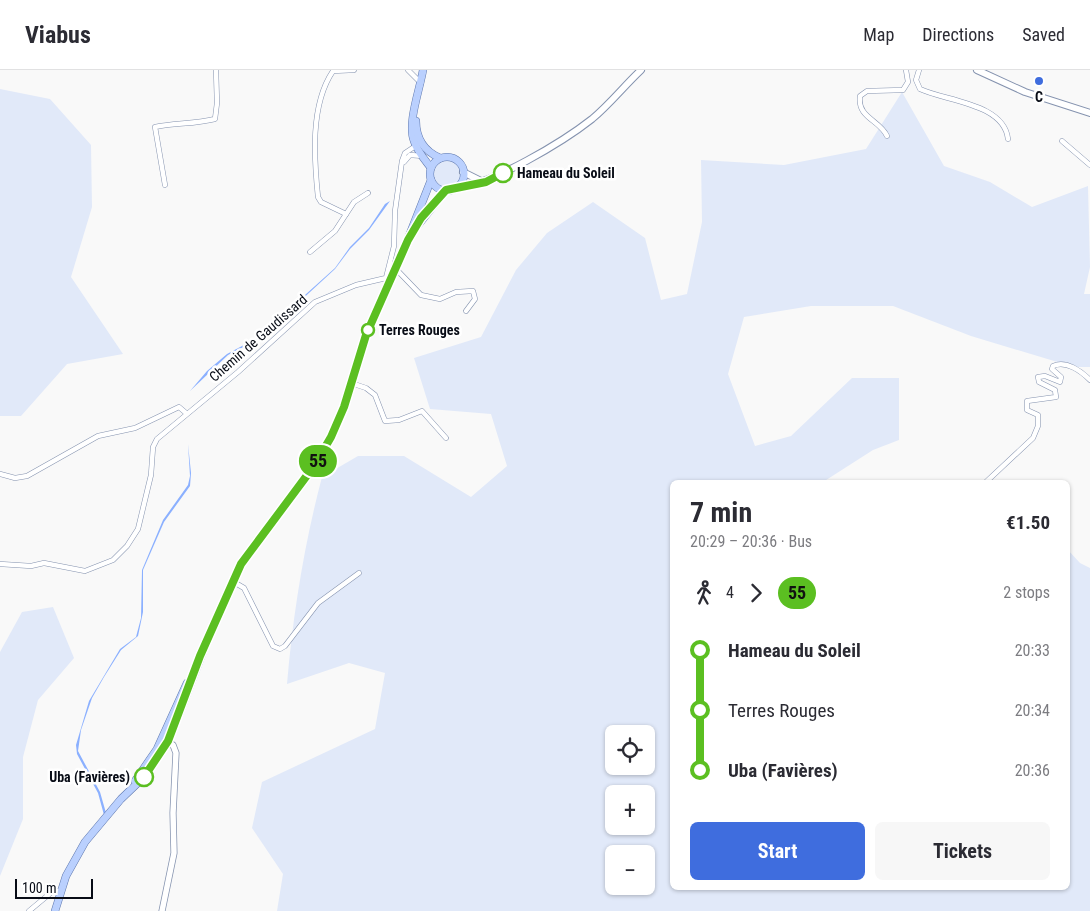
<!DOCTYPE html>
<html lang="en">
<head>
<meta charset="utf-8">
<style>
	:root { --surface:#fff; --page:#f7f7f7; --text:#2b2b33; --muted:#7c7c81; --line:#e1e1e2; --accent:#3f6dde }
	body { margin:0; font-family:"Roboto Condensed",sans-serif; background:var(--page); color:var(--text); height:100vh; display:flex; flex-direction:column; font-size:19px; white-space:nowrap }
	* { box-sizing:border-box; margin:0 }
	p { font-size:16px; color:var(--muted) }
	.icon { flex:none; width:28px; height:28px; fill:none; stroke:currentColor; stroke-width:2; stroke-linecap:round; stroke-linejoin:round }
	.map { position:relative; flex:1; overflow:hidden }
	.side { position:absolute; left:670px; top:410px; width:400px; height:410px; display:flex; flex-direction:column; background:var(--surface); border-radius:8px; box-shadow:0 1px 4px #0004 }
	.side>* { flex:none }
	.badge { padding:0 10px; border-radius:16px; font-size:18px; line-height:32px }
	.fabs { position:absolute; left:605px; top:655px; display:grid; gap:10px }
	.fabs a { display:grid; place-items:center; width:50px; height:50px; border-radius:8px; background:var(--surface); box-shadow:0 1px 4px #0004; font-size:25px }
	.scale { position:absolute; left:15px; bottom:12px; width:78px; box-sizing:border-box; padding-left:5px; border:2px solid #080c16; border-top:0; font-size:14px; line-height:18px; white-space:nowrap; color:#080c16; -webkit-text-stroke:4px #fff; paint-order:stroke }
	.map>.badge { position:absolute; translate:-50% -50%; box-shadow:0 0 0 2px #fff }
	.legs { display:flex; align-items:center; gap:8px; height:55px; padding:0 20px; font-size:16px }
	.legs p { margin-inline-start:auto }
	.overview { display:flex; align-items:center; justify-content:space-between; height:85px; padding:0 20px }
	h1 { font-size:28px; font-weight:700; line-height:38px }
	.primary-button { display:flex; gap:10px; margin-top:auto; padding:10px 20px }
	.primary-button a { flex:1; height:58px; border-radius:8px; background:var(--accent); color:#fff; font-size:20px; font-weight:700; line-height:58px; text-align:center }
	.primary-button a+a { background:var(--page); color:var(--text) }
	ul { padding:0 20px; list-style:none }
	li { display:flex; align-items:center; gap:18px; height:60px; font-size:19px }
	li i { display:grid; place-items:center; width:8px; height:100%; margin:0 6px; background:currentColor }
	li i::after { content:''; width:12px; height:12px; margin:-6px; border:4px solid; border-radius:50%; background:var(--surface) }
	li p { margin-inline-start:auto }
	li:first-child i { background:linear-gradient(#0000 50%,currentColor 0) }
	li:last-child i { background:linear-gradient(currentColor 50%,#0000 0) }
	header { display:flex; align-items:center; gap:30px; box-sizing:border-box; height:70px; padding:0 25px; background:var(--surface); border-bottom:1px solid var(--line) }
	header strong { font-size:24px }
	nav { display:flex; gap:28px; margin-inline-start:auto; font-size:18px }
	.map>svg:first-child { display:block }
	.green { fill:#e1e9f9; fill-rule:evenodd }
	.water { fill:#8bb0ff }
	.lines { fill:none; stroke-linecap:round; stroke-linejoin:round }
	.minor-casing { stroke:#8593af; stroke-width:5.5 }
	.tertiary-casing { stroke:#8593af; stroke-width:7 }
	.secondary-casing { stroke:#8593af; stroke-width:8 }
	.primary-casing { stroke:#5e77ad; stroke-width:8 }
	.minor { stroke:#fff; stroke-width:4.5 }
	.tertiary { stroke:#fff; stroke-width:5.5 }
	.secondary { stroke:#fff; stroke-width:6 }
	.primary { stroke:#bad0fe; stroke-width:7 }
	.line-1-casing { stroke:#fff; stroke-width:11 }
	.line-1 { stroke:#5bbf21; stroke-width:8 }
	.poi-dot { fill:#3f6dde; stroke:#fff; stroke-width:2 }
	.stop-1-dot { fill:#fff; stroke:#5bbf21; stroke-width:2.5 }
	.labels { text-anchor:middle; stroke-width:5; stroke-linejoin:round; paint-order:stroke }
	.poi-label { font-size:14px; font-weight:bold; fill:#080c16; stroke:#fff }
	.stop-label { font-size:14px; font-weight:bold; fill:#080c16; stroke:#fff; text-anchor:start }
	.street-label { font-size:14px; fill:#080c16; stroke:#fff }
</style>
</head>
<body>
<header>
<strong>Viabus</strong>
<nav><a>Map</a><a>Directions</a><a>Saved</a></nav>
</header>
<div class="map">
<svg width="1090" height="841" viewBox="0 0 1090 841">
	<rect width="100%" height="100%" fill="#f9f9f9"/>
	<g class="green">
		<path d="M0 19 50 29 91 75 92 137 71 207 123 284 67 294 21 346H0Z"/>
		<path d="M902 22 944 96 990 112 1032 137 1088 116 1090 197 1084 224H1090V297H1074L971 266 893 236H811L744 247 728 304 755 376 791 366 852 308H899V370L873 380 823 412H672V818H1068V480L1080 493 1090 498V841H277L283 804 252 758 262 712 375 659 385 603 349 593 287 614C293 544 304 475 322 407L358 386H404L471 427 507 396 491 344 430 339 414 288 481 267 516 200 547 163 593 132 645 168 661 230 687 224 702 152 701 90 784 95 866 79ZM614 664H646V696H614ZM614 724H646V756H614ZM614 784H646V816H614Z"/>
		<circle cx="447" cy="104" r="14"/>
		<path d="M53 537 74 588 38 630 23 687V749L0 806V582L22 542Z"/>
	</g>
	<g class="water">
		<path d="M390 131 369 160 350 179 335 199 297 234 281 250 276 260 228 285 190 321 207 301 227 284 274 259 295 234 335 198 350 177 369 158 385 134Z"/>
		<path d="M188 374 191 403 190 416 164 452 143 500V542L138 566 121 580 104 607 92 628 81 660 78 681 100 722 106 743 104 745 98 723 77 684 76 675 89 631 120 579 136 567 141 548 142 500 163 450 188 415 190 406Z"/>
	</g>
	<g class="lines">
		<defs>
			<g id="minor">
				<path d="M408 0 421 13"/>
				<path d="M919 0 916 10 920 19C945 31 1004 33 1008 69"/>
				<path d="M887 66C880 50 857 48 860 26L867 21 903 20 908 12 906 0"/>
				<path d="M1062 71 1090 95"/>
				<path d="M404 92 410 85 423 86"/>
				<path d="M165 115 155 57C175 53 195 54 215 49L217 33 216 0"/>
				<path d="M346 144 321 132 318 127C314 88 310 35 333 1L354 0"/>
				<path d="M310 182 335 161 354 132 368 123"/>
				<path d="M396 199 421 225 440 229 456 222 473 221 475 229 466 241"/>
				<path d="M351 313 366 318 375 325 385 351 399 350 422 341 446 368"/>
				<path d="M0 404 15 408 27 406 98 366 135 358 179 337 186 343"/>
				<path d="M986 412 1033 368 1038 356V345L1027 340V331L1056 327 1055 320 1039 312 1038 307 1045 306 1060 312 1061 307 1052 299 1053 296C1066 290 1081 301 1090 310"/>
				<path d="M0 494 31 496 44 493 85 501 113 490 127 476 138 459 151 405 153 377 157 369 238 302 315 232 356 215 386 208 394 176 395 141 402 91 405 83 417 75"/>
				<path d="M232 511 244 518 273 576 280 579 285 576 318 533 359 503"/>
				<path d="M29 841 53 821H60"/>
			</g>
			<path id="tertiary" d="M162 841 174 783 173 743 176 683 173 675 165 670"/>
			<g id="secondary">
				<path d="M977 0 1025 22 1090 43"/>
				<path d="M463 102 483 112"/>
				<path d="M457 117C492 115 564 71 592 49 610 34 624 16 641 0"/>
			</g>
			<g id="primary">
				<path d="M423 0C420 19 407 53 414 71 417 81 425 90 431 98"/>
				<path d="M416 51C416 68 424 81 440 88"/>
				<circle cx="447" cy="104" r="17"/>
				<path d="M415 159 446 120"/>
				<path d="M135 711 157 679 187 613"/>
				<path d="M55 841 66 806 85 772 121 729 144 707 161 683 180 642 212 558 241 494 307 406 328 373 344 337 366 265 396 199 431 110"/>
			</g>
		</defs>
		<use href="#minor" class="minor-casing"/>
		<use href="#tertiary" class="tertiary-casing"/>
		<use href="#secondary" class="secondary-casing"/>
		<use href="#primary" class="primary-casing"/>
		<use href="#minor" class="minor"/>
		<use href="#tertiary" class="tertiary"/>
		<use href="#secondary" class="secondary"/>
		<use href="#primary" class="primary"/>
	</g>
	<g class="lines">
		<defs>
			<path id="line-1" d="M144 707 168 671 200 586 241 494 314 396 331 367 344 337 366 265 408 170 421 148 446 120 486 112 503 103"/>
		</defs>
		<use href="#line-1" class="line-1-casing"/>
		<use href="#line-1" class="line-1"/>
	</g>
	<circle class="poi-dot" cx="1039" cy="11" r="5"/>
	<g class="stop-1-dot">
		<circle cx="503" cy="103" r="9"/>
		<circle cx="368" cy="260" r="6"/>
		<circle cx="144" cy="707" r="9"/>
	</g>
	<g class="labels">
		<g class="poi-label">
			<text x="1039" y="32">C</text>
		</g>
		<g class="stop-label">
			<text x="517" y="108">Hameau du Soleil</text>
			<text x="379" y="265">Terres Rouges</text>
			<text x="130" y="712" text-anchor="end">Uba (Favières)</text>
		</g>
		<g class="street-label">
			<text transform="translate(258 268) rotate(-41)" y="5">Chemin de Gaudissard</text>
		</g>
	</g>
</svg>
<div class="fabs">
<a><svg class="icon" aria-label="locate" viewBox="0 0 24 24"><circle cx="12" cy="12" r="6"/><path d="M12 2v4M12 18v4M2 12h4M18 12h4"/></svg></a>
<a>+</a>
<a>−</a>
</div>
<div class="scale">100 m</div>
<b class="badge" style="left:318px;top:391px;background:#5bbf21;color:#111">55</b>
<section class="side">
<div class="overview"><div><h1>7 min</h1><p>20:29 – 20:36 · Bus</p></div><b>€1.50</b></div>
<div class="legs"><svg class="icon" aria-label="walk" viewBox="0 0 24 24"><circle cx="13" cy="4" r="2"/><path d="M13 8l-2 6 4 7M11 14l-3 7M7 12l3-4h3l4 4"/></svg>4<svg class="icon" aria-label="forward" viewBox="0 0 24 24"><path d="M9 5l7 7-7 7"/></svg><b class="badge" style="background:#5bbf21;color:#111">55</b><p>2 stops</p></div>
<ul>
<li><i style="color:#5bbf21"></i><b>Hameau du Soleil</b><p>20:33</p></li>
<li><i style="color:#5bbf21"></i><span>Terres Rouges</span><p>20:34</p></li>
<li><i style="color:#5bbf21"></i><b>Uba (Favières)</b><p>20:36</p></li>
</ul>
<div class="primary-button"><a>Start</a><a>Tickets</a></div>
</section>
</div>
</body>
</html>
